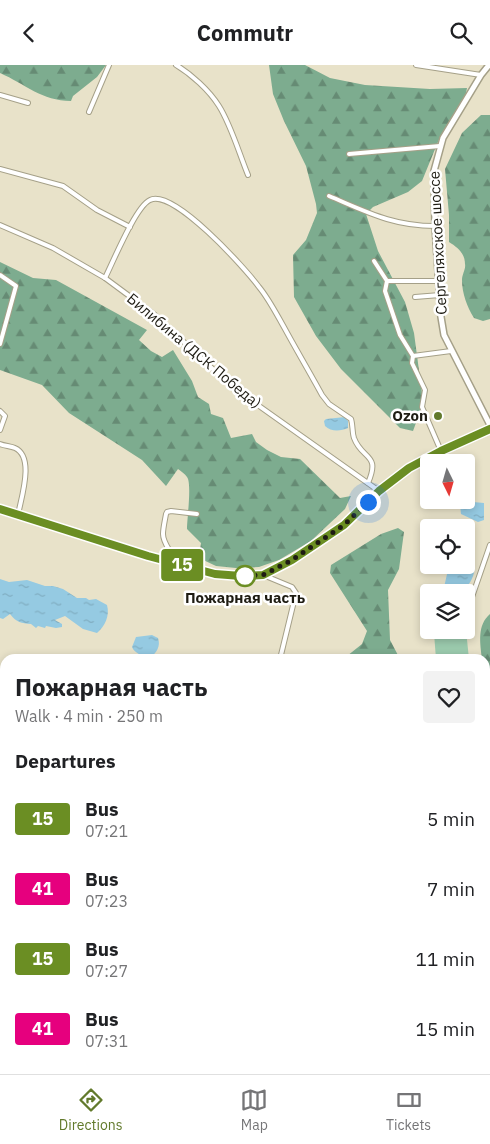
<!DOCTYPE html>
<html lang="en">
<head>
<meta charset="utf-8">
<style>
	:root { --surface:#fff; --page:#f2f2f2; --text:#202124; --muted:#757577; --line:#e0e0e0; --accent:#627a2c }
	body { margin:0; font-family:"IBM Plex Sans",sans-serif; background:var(--page); color:var(--text); height:100vh; display:flex; flex-direction:column; font-size:19px; white-space:nowrap }
	* { box-sizing:border-box; margin:0 }
	p { font-size:16px; color:var(--muted) }
	.icon { flex:none; width:28px; height:28px; fill:none; stroke:currentColor; stroke-width:2; stroke-linecap:round; stroke-linejoin:round }
	.map { position:relative; flex:1; overflow:hidden }
	.panel { position:absolute; left:0px; top:589px; width:490px; height:421px; display:flex; flex-direction:column; background:var(--surface); border-radius:15px 15px 0 0; box-shadow:0 2px 8px #0003 }
	.panel>* { flex:none }
	.badge { padding:0 10px; border-radius:4px; font-size:18px; line-height:32px }
	.needle { width:32px; rotate:175deg }
	.tools { position:absolute; left:420px; top:389px; display:grid; gap:10px }
	.tools a { display:grid; place-items:center; width:55px; height:55px; border-radius:5px; background:var(--surface); box-shadow:0 2px 8px #0003; font-size:25px }
	.you { position:absolute; width:25px; height:25px; margin:-12px; border:4px solid #fff; border-radius:50%; background:#1a73e8; box-shadow:0 0 0 8px #1a73e833 }
	.map>.badge { position:absolute; translate:-50% -50%; box-shadow:0 0 0 2px #fff }
	h2 { padding:0 15px; font-size:19px; line-height:45px }
	.round { display:grid; place-items:center; flex:none; width:52px; height:52px; border-radius:5px; background:var(--page) }
	.headline { display:flex; align-items:center; justify-content:space-between; height:85px; padding:0 15px }
	h1 { font-size:24px; font-weight:700; line-height:38px }
	ul { padding:0; list-style:none }
	li { display:flex; align-items:center; gap:15px; height:70px; padding:0 15px }
	li div { flex:1 }
	li b { display:block; font-size:19px }
	li em { font-style:normal }
	li .badge { min-width:55px; font-weight:700; text-align:center }
	header { display:flex; justify-content:space-between; align-items:center; height:65px; padding:0 15px; background:var(--surface); font-size:22px; font-weight:700 }
	.tab-bar { display:flex; justify-content:space-around; align-items:center; height:70px; border-top:1px solid var(--line); background:var(--surface); font-size:14px; color:var(--muted) }
	.tab-bar a { display:grid; justify-items:center; gap:2px }
	.tab-bar .on { color:var(--accent) }
	.map>svg:first-child { display:block }
	.forest { fill:url(#forest-firs) }
	.green { fill:#9ccbae }
	.water { fill:url(#water-ripples) }
	.lines { fill:none; stroke-linecap:round; stroke-linejoin:round }
	.minor-casing { stroke:#a5a088; stroke-width:6 }
	.secondary-casing { stroke:#a5a088; stroke-width:8 }
	.minor { stroke:#fff; stroke-width:4 }
	.secondary { stroke:#fff; stroke-width:5 }
	.line-casing { stroke:#fff; stroke-width:11 }
	.line { stroke:#6b8e23; stroke-width:8 }
	.walk { stroke:#1e1c13; stroke-width:5; stroke-dasharray:0 9 }
	.poi-dot { fill:#627a2c; stroke:#fff; stroke-width:2 }
	.stop-dot { fill:#fff; stroke:#6b8e23; stroke-width:2.5 }
	.labels { text-anchor:middle; stroke-width:5; stroke-linejoin:round; paint-order:stroke }
	.street-label { font-size:15px; fill:#1e1c13; stroke:#fff }
	.poi-label { font-size:15px; font-weight:bold; fill:#1e1c13; stroke:#fff; text-anchor:end }
	.stop-label { font-size:15px; font-weight:bold; fill:#1e1c13; stroke:#fff }
</style>
</head>
<body>
<header><svg class="icon" aria-label="back" viewBox="0 0 24 24"><path d="M15 5l-7 7 7 7"/></svg>Commutr<svg class="icon" aria-label="search" viewBox="0 0 24 24"><circle cx="10" cy="10" r="6"/><path d="M15 15l6 6"/></svg></header>
<div class="map">
<svg width="490" height="1009" viewBox="0 0 490 1009">
	<defs>
		<pattern id="forest-firs" width="22" height="20" patternUnits="userSpaceOnUse" patternTransform="scale(1.25)"><rect width="22" height="20" fill="#7dac8f"/><path d="M5 1l3.5 6h-7zM16 11l3.5 6h-7z" fill="#668b74"/></pattern>
		<pattern id="water-ripples" width="26" height="14" patternUnits="userSpaceOnUse" patternTransform="scale(1.25)"><rect width="26" height="14" fill="#95cae2"/><path d="M2 4q2-2 4 0t4 0M15 11q2-2 4 0t4 0" fill="none" stroke="#80adc1"/></pattern>
	</defs>
	<rect width="100%" height="100%" fill="#e8e2c9"/>
	<g class="forest">
		<path d="M0 0H106L97 12 73 31 71 36C42 36 25 19 0 8Z"/>
		<path d="M269 0H305L330 13 365 20 430 24 467 23 465 33 440 72 422 116 408 127 373 142 366 149 378 186 405 237 414 268 422 328 420 347 413 366 400 363 341 304 316 271 294 232 293 190 306 175 317 148 316 139 306 101 284 56 273 29Z"/>
		<path d="M481 50H490V254L483 256 474 253C467 242 462 228 462 215 462 209 466 204 465 199 465 188 457 182 449 177V150L445 104 462 68Z"/>
		<path d="M0 197 33 213 56 215 147 265 139 275 151 286 162 292 173 285 192 316 198 332 209 339 211 349 223 353 231 373 252 369 256 377 267 385 281 392 300 394 340 433 351 431 345 444 311 476 279 495 259 502 236 503 216 501 199 493 201 478 187 464C187 454 192 418 187 412 185 409 181 406 178 404L166 421 142 395 69 348 42 320 0 305Z"/>
		<path d="M398 463 404 467 399 504 388 525 390 575 400 594H346L347 591 362 579 367 566 330 508 331 500 381 469Z"/>
		<path d="M490 549V628L485 616V594H482C480 578 477 560 490 549Z"/>
	</g>
	<path class="green" d="M466 565 469 594H436L434 568Z"/>
	<g class="water">
		<path d="M345 352 348 356V363C341 366 331 367 325 361L324 356 326 354Z"/>
		<path d="M462 436 484 438V455L478 457 461 449 460 440Z"/>
		<path d="M466 480C478 496 478 514 461 527H443L449 500H466Z"/>
		<path d="M0 514 9 517 27 515 45 521H53L63 524 77 533H86L89 535 96 534 107 540C110 551 105 561 97 568L83 564 65 551 55 555 62 559V562L56 563 46 561 45 563 38 561 36 563 31 559C21 558 17 558 10 549L3 554 0 553Z"/>
		<path d="M152 570 158 573C161 582 156 587 151 593 145 593 134 588 132 582L136 572Z"/>
	</g>
	<g class="lines">
		<defs>
			<g id="minor">
				<path d="M176 0C191 9 209 25 219 41 231 60 239 88 248 110"/>
				<path d="M416 0 481 10"/>
				<path d="M0 30 28 38"/>
				<path d="M89 47 109 0"/>
				<path d="M349 89 440 81"/>
				<path d="M0 104 63 121 97 145 130 162"/>
				<path d="M329 131C367 147 393 161 435 161"/>
				<path d="M0 160 53 183 105 213 155 250 217 308 238 326 379 426"/>
				<path d="M374 196 387 216 385 226 400 270 413 291 412 298 425 325 422 342 441 386"/>
				<path d="M105 213C113 197 136 141 150 135 173 123 245 203 259 222 269 234 277 250 285 264 297 286 310 308 322 330L329 339 351 354C353 360 352 367 354 373 362 395 381 388 368 418"/>
				<path d="M387 216H439"/>
				<path d="M415 232 440 230"/>
				<path d="M0 279 16 221 0 210"/>
				<path d="M413 291 451 286"/>
				<path d="M0 346 5 351 0 365"/>
				<path d="M0 379C5 381 11 381 15 383 35 392 21 433 18 450"/>
				<path d="M175 499C174 488 163 480 163 469 163 463 165 455 166 449L167 447 171 446 197 449"/>
				<path d="M263 510 292 522 296 528 280 594"/>
				<path d="M472 532 490 480"/>
				<path d="M0 905 5 906"/>
				<path d="M0 986 5 983"/>
				<path d="M267 1005 280 1009"/>
				<path d="M335 1005 341 1009"/>
				<path d="M137 1009V1005"/>
				<path d="M311 1009 313 1005"/>
			</g>
			<g id="secondary">
				<path d="M489 0 481 10 443 73 434 106 435 161 441 252 444 270 490 360"/>
				<path d="M0 444 148 491 215 509 241 511 263 510 292 495 344 461 379 426 409 403 438 387 490 364"/>
			</g>
		</defs>
		<use href="#minor" class="minor-casing"/>
		<use href="#secondary" class="secondary-casing"/>
		<use href="#minor" class="minor"/>
		<use href="#secondary" class="secondary"/>
	</g>
	<g class="lines">
		<defs>
			<path id="line" d="M0 444 148 491 215 509 241 511 263 510 292 495 344 460 379 426 409 403 441 386 490 364"/>
		</defs>
		<use href="#line" class="line-casing"/>
		<use href="#line" class="line"/>
		<path class="walk" d="M245 511H241L263 510 292 495 344 460 368 437"/>
	</g>
	<circle class="poi-dot" cx="438" cy="351" r="5"/>
	<circle class="stop-dot" cx="245" cy="511" r="10"/>
	<g class="labels">
		<g class="street-label">
			<text transform="translate(438 178) rotate(-93)" y="5">Сергеляхское шоссе</text>
			<text transform="translate(194 286) rotate(40)" y="5">Билибина (ДСК Победа)</text>
		</g>
		<g class="poi-label">
			<text x="428" y="356">Ozon</text>
		</g>
		<g class="stop-label">
			<text x="245" y="538">Пожарная часть</text>
		</g>
	</g>
</svg>
<div class="tools">
<a><svg class="needle" viewBox="-14 -14 28 28"><path d="M0-13l5 13h-10z" fill="#e53935"/><path d="M0 13l5-13h-10z" fill="#757577"/></svg></a>
<a><svg class="icon" aria-label="locate" viewBox="0 0 24 24"><circle cx="12" cy="12" r="6"/><path d="M12 2v4M12 18v4M2 12h4M18 12h4"/></svg></a>
<a><svg class="icon" aria-label="layers" viewBox="0 0 24 24"><path d="M12 4l9 5-9 5-9-5zM3 14l9 5 9-5"/></svg></a>
</div>
<div class="you" style="left:368px;top:437px"></div>
<b class="badge" style="left:182px;top:500px;background:#6b8e23;color:#fff">15</b>
<section class="panel">
<div class="headline"><div><h1>Пожарная часть</h1><p>Walk · 4 min · 250 m</p></div><a class="round"><svg class="icon" aria-label="heart" viewBox="0 0 24 24"><path d="M12 20l-8-8c-3-5 5-10 8-4 3-6 11-1 8 4z"/></svg></a></div>
<h2>Departures</h2>
<ul>
<li><span class="badge" style="background:#6b8e23;color:#fff">15</span><div><b>Bus</b><p>07:21</p></div><em>5 min</em></li>
<li><span class="badge" style="background:#e6007e;color:#fff">41</span><div><b>Bus</b><p>07:23</p></div><em>7 min</em></li>
<li><span class="badge" style="background:#6b8e23;color:#fff">15</span><div><b>Bus</b><p>07:27</p></div><em>11 min</em></li>
<li><span class="badge" style="background:#e6007e;color:#fff">41</span><div><b>Bus</b><p>07:31</p></div><em>15 min</em></li>
</ul>
</section>
</div>
<nav class="tab-bar">
<a class="on"><svg class="icon" aria-label="directions" viewBox="0 0 24 24"><path d="M12 3l9 9-9 9-9-9zM9 14v-3h6M13 9l2 2-2 2"/></svg>Directions</a>
<a><svg class="icon" aria-label="map" viewBox="0 0 24 24"><path d="M3 6l6-2 6 2 6-2v14l-6 2-6-2-6 2zM9 4v14M15 6v14"/></svg>Map</a>
<a><svg class="icon" aria-label="tickets" viewBox="0 0 24 24"><path d="M3 7h18v10H3zM15 7v10"/></svg>Tickets</a>
</nav>
</body>
</html>
